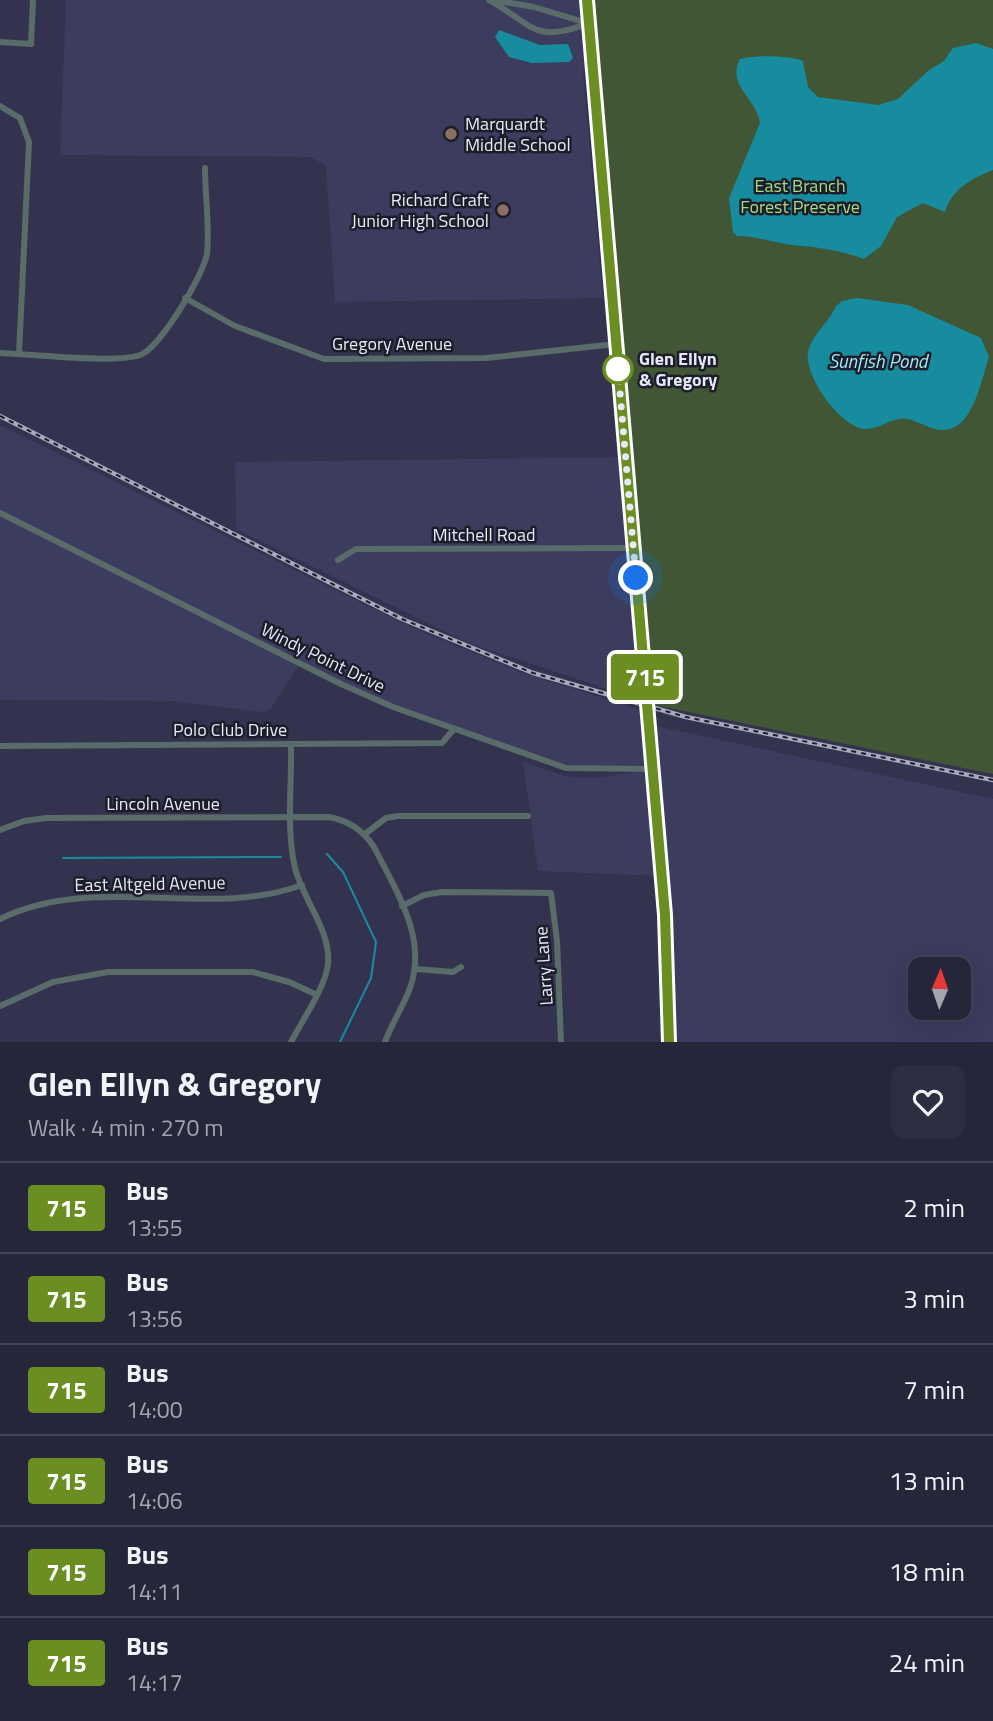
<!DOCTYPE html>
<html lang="en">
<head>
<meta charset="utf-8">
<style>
	:root { --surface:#26263b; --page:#2e2e42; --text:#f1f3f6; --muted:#a4a5af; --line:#424355 }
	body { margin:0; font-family:"Titillium Web",sans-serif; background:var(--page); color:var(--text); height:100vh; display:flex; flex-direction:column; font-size:26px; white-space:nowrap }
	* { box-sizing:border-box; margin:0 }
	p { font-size:23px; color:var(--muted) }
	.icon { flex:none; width:38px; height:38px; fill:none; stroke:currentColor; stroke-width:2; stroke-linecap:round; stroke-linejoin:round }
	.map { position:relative; height:1042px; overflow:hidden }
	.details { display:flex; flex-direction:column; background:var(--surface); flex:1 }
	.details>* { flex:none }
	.badge { padding:0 14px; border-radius:5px; font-size:24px; line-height:46px }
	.needle { width:46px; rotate:2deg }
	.fabs { position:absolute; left:908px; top:957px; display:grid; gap:14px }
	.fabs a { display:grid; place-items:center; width:63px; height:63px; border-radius:14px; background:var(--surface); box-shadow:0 7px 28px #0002,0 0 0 2px var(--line); font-size:35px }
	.you { position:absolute; width:35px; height:35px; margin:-18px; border:5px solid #fff; border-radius:50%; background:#1a73e8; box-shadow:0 0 0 10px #1a73e833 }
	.map>.badge { position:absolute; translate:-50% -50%; box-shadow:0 0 0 4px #fff }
	.round { display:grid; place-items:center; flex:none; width:74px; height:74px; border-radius:14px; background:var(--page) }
	.headline { display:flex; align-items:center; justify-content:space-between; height:119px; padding:0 28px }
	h1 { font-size:33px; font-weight:700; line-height:52px }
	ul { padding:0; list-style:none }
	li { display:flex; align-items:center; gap:21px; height:91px; padding:0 28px; border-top:2px solid var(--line) }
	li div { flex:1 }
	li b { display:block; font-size:26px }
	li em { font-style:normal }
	li .badge { min-width:77px; font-weight:700; text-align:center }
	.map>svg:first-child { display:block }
	.built { fill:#3b3c5e; fill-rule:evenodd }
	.green { fill:#405635 }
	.water { fill:#178c9e }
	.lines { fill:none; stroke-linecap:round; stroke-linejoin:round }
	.stream { stroke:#178c9e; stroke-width:2 }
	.minor { stroke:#5a6c69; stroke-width:6 }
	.tertiary { stroke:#5a6c69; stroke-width:8 }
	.rail-casing { stroke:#a8a8be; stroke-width:4.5 }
	.rail { stroke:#1c1d29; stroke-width:2; stroke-dasharray:5; stroke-linecap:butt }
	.line-casing { stroke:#fff; stroke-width:16 }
	.line { stroke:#6b8e23; stroke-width:10 }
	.walk { stroke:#e7e8fa; stroke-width:7; stroke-dasharray:0 12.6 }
	.education-dot { fill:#8d6e63; stroke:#1c1d29; stroke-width:2.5 }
	.stop-dot { fill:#fff; stroke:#6b8e23; stroke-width:3.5 }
	.labels { text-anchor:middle; stroke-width:5; stroke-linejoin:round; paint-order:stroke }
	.poi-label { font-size:18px; fill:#e7e8fa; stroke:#1c1d29; text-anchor:start }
	.park-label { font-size:18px; fill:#a2dc87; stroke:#1c1d29 }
	.street-label { font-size:18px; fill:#e7e8fa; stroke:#1c1d29 }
	.stop-label { font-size:18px; font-weight:bold; fill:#e7e8fa; stroke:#1c1d29; text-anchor:start }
	.water-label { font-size:19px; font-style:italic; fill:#9eeaf8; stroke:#1c1d29 }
</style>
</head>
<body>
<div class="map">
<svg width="993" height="1042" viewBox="0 0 993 1042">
	<rect width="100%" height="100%" fill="#33334f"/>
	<g class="built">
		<path d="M66 0H585L590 68 583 69 603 298 335 302 326 166 311 157 60 155Z"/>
		<path d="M0 425 411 627 520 672 645 711 650 766 567 765 394 705 301 662 270 710 263 712 172 701 0 700Z"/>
		<path d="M623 457 643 701 466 642 236 529 235 462Z"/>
		<path d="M652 725 993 799V1042H672ZM920 970H959V1008H920Z"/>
		<path d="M523 762 568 777 597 778 650 770 660 876 538 871Z"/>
	</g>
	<path class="green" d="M589 0H993V774L649 704Z"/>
	<g class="water">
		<path d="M499 30 540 45 568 44 573 58 569 62 532 63 509 57 495 37Z"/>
		<path d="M976 43 993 49V170C972 178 952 189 945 212L923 203 897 217 881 246 864 259C840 250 817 247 792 245 774 243 757 236 737 236L733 232 729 198 760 123C757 98 726 86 740 59 754 55 790 55 803 61L808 87 818 97 878 105 898 99 929 70 944 61 953 48Z"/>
		<path d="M857 298 908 305 981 338 989 357C982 378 976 412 958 425 939 438 924 422 907 419 893 416 879 430 865 429 840 427 804 376 808 352 812 334 829 323 836 306L842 301Z"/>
	</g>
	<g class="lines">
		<g class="stream">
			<path d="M327 854 343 872 376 942 371 978 340 1042"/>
			<path d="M63 858 281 857"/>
		</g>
		<g class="minor">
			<path d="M489 0C533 24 533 45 589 23"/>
			<path d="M493 0 534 7 587 23"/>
			<path d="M0 42 31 44 33 0"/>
			<path d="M0 106 20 118 29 142 19 354"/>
			<path d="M185 298 235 326 324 359 486 358 616 344"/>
			<path d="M0 353C31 354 114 364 140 355 160 348 203 276 207 254 210 227 205 196 205 168"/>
			<path d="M0 513 341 684 393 707 566 768 652 769"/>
			<path d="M338 560 356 549 633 548"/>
			<path d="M0 746 442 743 454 729"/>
			<path d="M0 830 24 821 47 818 328 817C348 820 363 830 374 847 396 891 428 938 410 988 403 1007 392 1023 385 1042"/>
			<path d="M365 834 386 818 398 816H528"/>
			<path d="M402 906 424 895 442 892 551 893 557 941 561 1042"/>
			<path d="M0 919C96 872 207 920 302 885"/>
			<path d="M416 969 453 972 461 967"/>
			<path d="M0 1006 53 982 108 972H253L289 982 315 994"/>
			<path d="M291 1042C302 1021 326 986 328 964 331 930 303 900 295 868 286 829 292 784 291 744"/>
		</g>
		<path class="tertiary" d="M587 0 666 927 669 1042"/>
		<defs>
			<path id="rail" d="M0 416 402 619 533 673 686 717 993 780"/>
		</defs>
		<use href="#rail" class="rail-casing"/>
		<use href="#rail" class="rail"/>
	</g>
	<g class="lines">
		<defs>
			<path id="line" d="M587 0 665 915 669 1042"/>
		</defs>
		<use href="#line" class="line-casing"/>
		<use href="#line" class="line"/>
		<path class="walk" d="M618 369 636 578"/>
	</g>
	<g class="education-dot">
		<circle cx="451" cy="134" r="7"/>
		<circle cx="503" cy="210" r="7"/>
	</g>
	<circle class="stop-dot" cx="618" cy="369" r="14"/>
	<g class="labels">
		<g class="poi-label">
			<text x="465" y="130">Marquardt<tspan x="465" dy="21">Middle School</tspan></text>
			<text x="489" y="206" text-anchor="end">Richard Craft<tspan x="489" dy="21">Junior High School</tspan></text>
		</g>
		<g class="park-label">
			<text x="800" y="192">East Branch<tspan x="800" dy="21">Forest Preserve</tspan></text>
		</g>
		<g class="street-label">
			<text x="392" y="350">Gregory Avenue</text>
			<text x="484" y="541">Mitchell Road</text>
			<text transform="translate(323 658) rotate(26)" y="6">Windy Point Drive</text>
			<text x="230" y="736">Polo Club Drive</text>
			<text x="163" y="810">Lincoln Avenue</text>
			<text transform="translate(150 884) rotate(-1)" y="6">East Altgeld Avenue</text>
			<text transform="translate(544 966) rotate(-94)" y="6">Larry Lane</text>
		</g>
		<g class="stop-label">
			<text x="639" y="365">Glen Ellyn<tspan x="639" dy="21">&amp; Gregory</tspan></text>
		</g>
		<g class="water-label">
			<text x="878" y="368">Sunfish Pond</text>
		</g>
	</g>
</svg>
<div class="fabs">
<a><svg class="needle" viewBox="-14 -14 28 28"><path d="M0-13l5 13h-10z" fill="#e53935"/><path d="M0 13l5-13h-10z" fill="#a4a5af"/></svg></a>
</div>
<div class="you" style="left:636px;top:578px"></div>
<b class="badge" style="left:645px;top:677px;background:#6b8e23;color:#fff">715</b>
</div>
<section class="details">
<div class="headline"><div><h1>Glen Ellyn &amp; Gregory</h1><p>Walk · 4 min · 270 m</p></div><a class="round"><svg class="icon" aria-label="heart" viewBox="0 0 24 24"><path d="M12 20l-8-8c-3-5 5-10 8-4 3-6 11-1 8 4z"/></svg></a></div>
<ul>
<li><span class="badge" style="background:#6b8e23;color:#fff">715</span><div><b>Bus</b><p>13:55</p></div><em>2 min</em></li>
<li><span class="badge" style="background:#6b8e23;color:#fff">715</span><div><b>Bus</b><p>13:56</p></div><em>3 min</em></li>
<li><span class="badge" style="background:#6b8e23;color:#fff">715</span><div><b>Bus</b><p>14:00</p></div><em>7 min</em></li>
<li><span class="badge" style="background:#6b8e23;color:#fff">715</span><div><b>Bus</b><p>14:06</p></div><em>13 min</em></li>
<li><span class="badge" style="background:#6b8e23;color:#fff">715</span><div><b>Bus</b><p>14:11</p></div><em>18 min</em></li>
<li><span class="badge" style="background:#6b8e23;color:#fff">715</span><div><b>Bus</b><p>14:17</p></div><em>24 min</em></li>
</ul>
</section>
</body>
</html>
